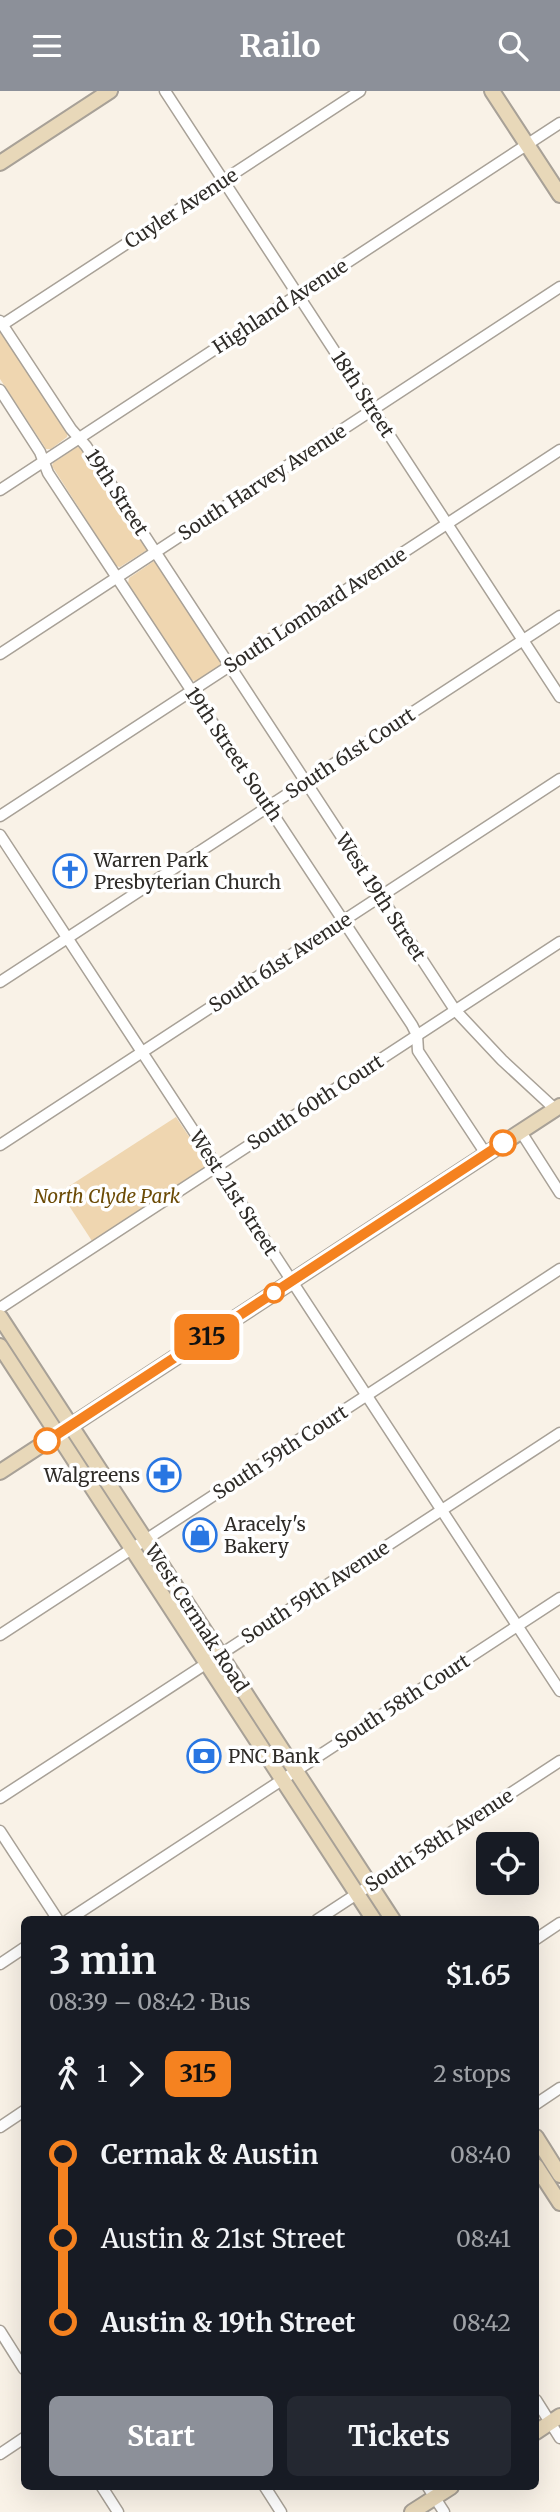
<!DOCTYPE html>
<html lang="en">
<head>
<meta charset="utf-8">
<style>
	:root { --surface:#171b24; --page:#242831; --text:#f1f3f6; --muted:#9ea1a6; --accent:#8c9099 }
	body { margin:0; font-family:Merriweather,serif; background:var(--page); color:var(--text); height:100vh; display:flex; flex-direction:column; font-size:26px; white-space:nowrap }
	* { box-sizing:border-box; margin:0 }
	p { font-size:23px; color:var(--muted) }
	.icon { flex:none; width:38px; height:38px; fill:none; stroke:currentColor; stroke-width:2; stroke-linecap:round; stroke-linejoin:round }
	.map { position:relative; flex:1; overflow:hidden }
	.details { position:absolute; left:21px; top:1825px; width:518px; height:574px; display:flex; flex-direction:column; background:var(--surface); border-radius:10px; box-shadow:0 7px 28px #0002 }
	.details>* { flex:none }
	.badge { padding:0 14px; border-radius:10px; font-size:24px; line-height:46px }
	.controls { position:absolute; left:476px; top:1741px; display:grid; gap:14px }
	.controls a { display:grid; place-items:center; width:63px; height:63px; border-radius:10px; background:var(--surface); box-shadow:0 7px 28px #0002; font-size:35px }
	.map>.badge { position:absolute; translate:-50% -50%; box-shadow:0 0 0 4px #fff }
	.legs { display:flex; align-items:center; gap:10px; height:77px; padding:0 28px; font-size:23px }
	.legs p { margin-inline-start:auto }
	.headline { display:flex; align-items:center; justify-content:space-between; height:119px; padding:0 28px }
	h1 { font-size:38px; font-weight:700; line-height:52px }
	.action { display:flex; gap:14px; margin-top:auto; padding:14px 28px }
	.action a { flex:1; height:80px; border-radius:10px; background:var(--accent); color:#fff; font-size:28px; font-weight:700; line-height:80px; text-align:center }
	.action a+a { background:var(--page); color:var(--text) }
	ul { padding:0 28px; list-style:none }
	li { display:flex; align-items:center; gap:24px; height:84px; font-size:26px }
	li i { display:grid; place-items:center; width:10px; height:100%; margin:0 9px; background:currentColor }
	li i::after { content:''; width:18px; height:18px; margin:-9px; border:5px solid; border-radius:50%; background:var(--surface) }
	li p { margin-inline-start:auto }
	li:first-child i { background:linear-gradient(#0000 50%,currentColor 0) }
	li:last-child i { background:linear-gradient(currentColor 50%,#0000 0) }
	header { display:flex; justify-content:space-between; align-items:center; height:91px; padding:0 28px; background:var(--accent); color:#fff; font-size:32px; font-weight:700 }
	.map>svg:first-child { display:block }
	.green { fill:#efd6b0 }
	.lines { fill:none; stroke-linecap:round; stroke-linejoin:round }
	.street-casing { stroke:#a8a197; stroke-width:13 }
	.secondary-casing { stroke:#a8a197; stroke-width:18 }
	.street { stroke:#fff; stroke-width:10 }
	.secondary { stroke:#e8d8b9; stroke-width:14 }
	.line-1-casing { stroke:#fff; stroke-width:16 }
	.line-1 { stroke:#f58220; stroke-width:10 }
	.stop-1-dot { fill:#fff; stroke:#f58220; stroke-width:3.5 }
	.labels { text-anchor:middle; stroke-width:7; stroke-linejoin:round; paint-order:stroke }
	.street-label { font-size:19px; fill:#2f2c28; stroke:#fff }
	.poi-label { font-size:19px; fill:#2f2c28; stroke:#fff; text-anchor:start }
	.park-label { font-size:19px; font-style:italic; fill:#6c4b06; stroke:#fff }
</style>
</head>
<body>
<header><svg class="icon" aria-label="menu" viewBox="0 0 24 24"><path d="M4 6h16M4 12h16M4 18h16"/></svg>Railo<svg class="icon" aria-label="search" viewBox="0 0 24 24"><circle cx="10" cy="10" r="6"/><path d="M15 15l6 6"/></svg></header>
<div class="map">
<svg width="560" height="2421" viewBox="0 0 560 2421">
	<rect width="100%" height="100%" fill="#f9f2e7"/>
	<g class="green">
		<path d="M0 236 68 340 67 346 51 358H46L0 288Z"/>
		<path d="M77 356 82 357 147 455V459L120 476 116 475 52 375 53 372Z"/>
		<path d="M154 470 159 472 221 569V574L196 590 191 589 128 493 129 487Z"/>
		<path d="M176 1026 208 1074 92 1150 60 1101Z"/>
	</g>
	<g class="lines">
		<defs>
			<g id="street">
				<path d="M165 0 560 606"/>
				<path d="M0 230 71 338 86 355 455 919 502 969 555 1018"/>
				<path d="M2 234 360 0"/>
				<path d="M0 299 40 361 48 382 412 934 417 944 418 960 486 1063"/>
				<path d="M0 399 560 32"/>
				<path d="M0 563 560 196"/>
				<path d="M0 725 560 359"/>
				<path d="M0 744 560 1600"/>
				<path d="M0 891 560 525"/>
				<path d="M521 1041 560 1102"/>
				<path d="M0 1054 560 688"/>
				<path d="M0 1217 560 851"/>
				<path d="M0 1544 560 1178"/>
				<path d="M0 1707 560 1342"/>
				<path d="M0 1740 58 1829"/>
				<path d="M68 1829 560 1507"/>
				<path d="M317 1829 560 1670"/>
				<path d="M536 1848 560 1832"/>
				<path d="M0 1873 24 1857"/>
				<path d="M536 2013 560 1997"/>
				<path d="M0 2036 24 2020"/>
				<path d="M0 2240 24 2278"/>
				<path d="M536 2309 560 2347"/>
				<path d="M0 2363 24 2347"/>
				<path d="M102 2396 118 2421"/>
				<path d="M265 2396 281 2421"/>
				<path d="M428 2396 444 2421"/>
			</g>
			<g id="secondary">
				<path d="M492 0 560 104"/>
				<path d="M0 72 110 0"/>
				<path d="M0 1226 393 1829"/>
				<path d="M0 1255 374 1829"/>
				<path d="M0 1381 560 1015"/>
				<path d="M536 2046 560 2084"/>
				<path d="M536 2075 560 2112"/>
				<path d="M536 2341 560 2325"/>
				<path d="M412 2421 451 2396"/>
			</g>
		</defs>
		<use href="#street" class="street-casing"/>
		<use href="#secondary" class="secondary-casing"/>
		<use href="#street" class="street"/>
		<use href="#secondary" class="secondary"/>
	</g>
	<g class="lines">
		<defs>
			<path id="line-1" d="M47 1350 503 1052"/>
		</defs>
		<use href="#line-1" class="line-1-casing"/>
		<use href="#line-1" class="line-1"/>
	</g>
	<defs>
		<symbol id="church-ring" viewBox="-11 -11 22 22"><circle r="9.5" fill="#fff" stroke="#2976e2" stroke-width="1.5"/><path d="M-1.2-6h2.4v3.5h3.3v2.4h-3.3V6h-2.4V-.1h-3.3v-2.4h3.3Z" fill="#2976e2"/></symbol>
		<symbol id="pharmacy-ring" viewBox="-11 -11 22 22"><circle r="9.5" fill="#fff" stroke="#2976e2" stroke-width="1.5"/><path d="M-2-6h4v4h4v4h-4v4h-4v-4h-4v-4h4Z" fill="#2976e2"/></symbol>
		<symbol id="shop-ring" viewBox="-11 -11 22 22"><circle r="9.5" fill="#fff" stroke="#2976e2" stroke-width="1.5"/><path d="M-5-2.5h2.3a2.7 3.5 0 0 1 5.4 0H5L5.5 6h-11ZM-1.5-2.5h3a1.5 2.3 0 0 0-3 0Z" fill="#2976e2"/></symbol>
		<symbol id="bank-ring" viewBox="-11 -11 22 22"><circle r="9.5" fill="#fff" stroke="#2976e2" stroke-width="1.5"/><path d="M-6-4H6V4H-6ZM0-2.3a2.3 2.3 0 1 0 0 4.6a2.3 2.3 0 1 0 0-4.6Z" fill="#2976e2"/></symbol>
	</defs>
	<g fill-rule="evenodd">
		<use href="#church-ring" x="51" y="761" width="38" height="38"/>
		<use href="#pharmacy-ring" x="145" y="1365" width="38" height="38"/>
		<use href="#shop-ring" x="181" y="1425" width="38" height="38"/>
		<use href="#bank-ring" x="185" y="1646" width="38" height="38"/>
	</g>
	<g class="stop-1-dot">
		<circle cx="503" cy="1052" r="12"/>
		<circle cx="274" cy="1202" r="9"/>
		<circle cx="47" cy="1350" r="12"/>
	</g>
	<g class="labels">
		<g class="street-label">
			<text transform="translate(181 117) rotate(-33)" y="7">Cuyler Avenue</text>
			<text transform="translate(280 215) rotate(-33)" y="7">Highland Avenue</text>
			<text transform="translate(363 303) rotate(57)" y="7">18th Street</text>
			<text transform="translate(262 391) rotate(-33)" y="7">South Harvey Avenue</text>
			<text transform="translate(117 401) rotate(57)" y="7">19th Street</text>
			<text transform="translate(315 519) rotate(-33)" y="7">South Lombard Avenue</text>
			<text transform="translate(350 662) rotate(-33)" y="7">South 61st Court</text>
			<text transform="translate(234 663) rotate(56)" y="7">19th Street South</text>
			<text transform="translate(381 806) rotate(57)" y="7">West 19th Street</text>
			<text transform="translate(280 871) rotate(-33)" y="7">South 61st Avenue</text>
			<text transform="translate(315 1011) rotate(-33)" y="7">South 60th Court</text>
			<text transform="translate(234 1102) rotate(57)" y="7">West 21st Street</text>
			<text transform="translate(280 1361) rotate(-33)" y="7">South 59th Court</text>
			<text transform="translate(315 1501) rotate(-33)" y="7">South 59th Avenue</text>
			<text transform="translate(197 1527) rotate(57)" y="7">West Cermak Road</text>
			<text transform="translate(402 1610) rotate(-33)" y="7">South 58th Court</text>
			<text transform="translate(439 1749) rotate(-33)" y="7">South 58th Avenue</text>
		</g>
		<g class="poi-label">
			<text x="94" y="776">Warren Park<tspan x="94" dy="22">Presbyterian Church</tspan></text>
			<text x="140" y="1391" text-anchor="end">Walgreens</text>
			<text x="224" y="1440">Aracely's<tspan x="224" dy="22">Bakery</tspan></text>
			<text x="228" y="1672">PNC Bank</text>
		</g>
		<g class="park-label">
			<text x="107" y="1112">North Clyde Park</text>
		</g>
	</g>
</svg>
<div class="controls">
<a><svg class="icon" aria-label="locate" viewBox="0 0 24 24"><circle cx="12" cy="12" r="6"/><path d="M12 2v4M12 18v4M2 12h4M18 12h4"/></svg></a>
</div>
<b class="badge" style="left:207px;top:1246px;background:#f58220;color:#111">315</b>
<section class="details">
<div class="headline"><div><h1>3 min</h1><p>08:39 – 08:42 · Bus</p></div><b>$1.65</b></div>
<div class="legs"><svg class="icon" aria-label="walk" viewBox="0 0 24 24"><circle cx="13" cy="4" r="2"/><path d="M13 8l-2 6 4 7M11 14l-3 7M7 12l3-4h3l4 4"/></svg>1<svg class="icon" aria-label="forward" viewBox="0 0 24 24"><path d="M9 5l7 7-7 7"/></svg><b class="badge" style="background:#f58220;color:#111">315</b><p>2 stops</p></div>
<ul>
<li><i style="color:#f58220"></i><b>Cermak &amp; Austin</b><p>08:40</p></li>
<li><i style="color:#f58220"></i><span>Austin &amp; 21st Street</span><p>08:41</p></li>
<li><i style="color:#f58220"></i><b>Austin &amp; 19th Street</b><p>08:42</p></li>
</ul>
<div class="action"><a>Start</a><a>Tickets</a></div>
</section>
</div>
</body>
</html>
